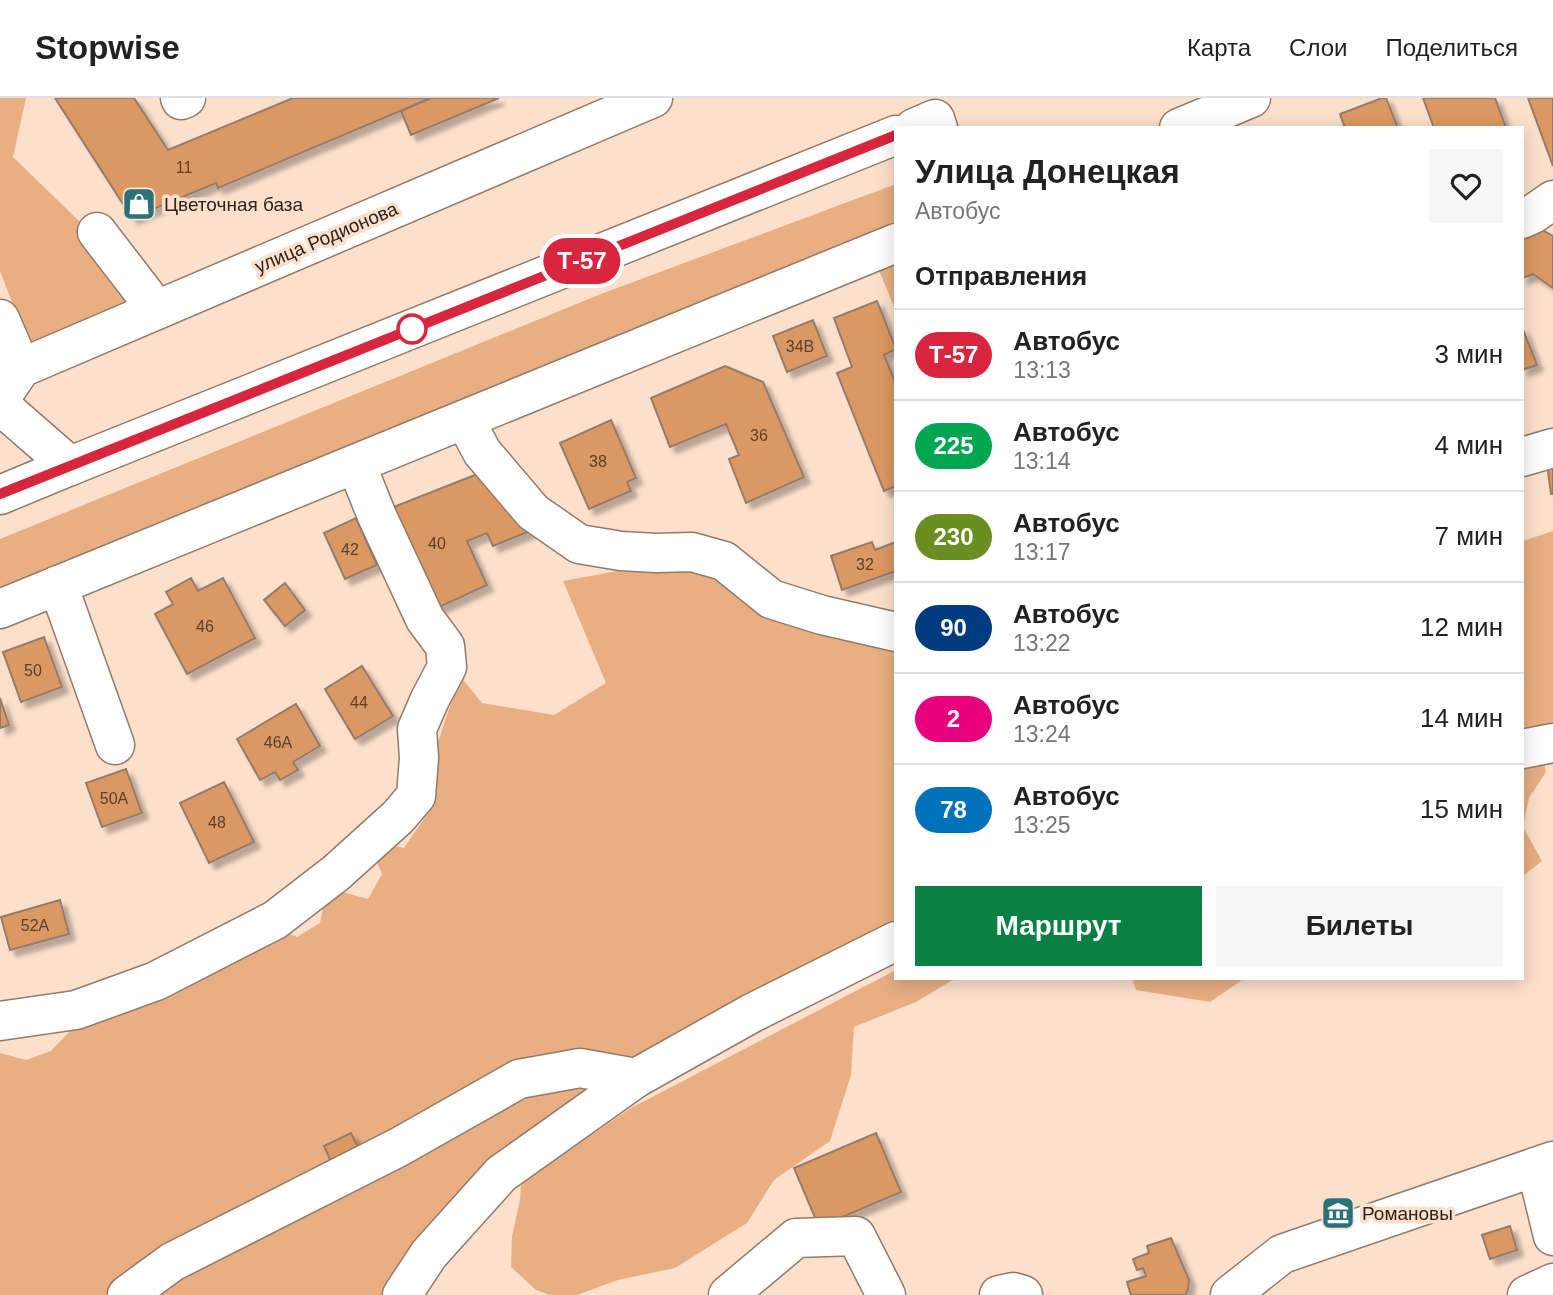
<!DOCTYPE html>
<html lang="ru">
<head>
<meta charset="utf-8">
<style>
	:root { --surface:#fff; --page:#f6f6f6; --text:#222; --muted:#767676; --line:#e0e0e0; --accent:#0b8043 }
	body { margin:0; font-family:Arial,sans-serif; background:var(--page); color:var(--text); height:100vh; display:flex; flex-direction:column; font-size:26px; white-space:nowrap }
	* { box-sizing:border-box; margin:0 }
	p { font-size:23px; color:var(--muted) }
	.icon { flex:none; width:38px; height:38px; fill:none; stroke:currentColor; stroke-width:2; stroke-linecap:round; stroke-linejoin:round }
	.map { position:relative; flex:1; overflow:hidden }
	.details { position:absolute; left:894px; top:28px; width:630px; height:854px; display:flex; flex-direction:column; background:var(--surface); border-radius:0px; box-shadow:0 4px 18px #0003 }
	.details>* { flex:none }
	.badge { padding:0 14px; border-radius:23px; font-size:24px; line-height:46px }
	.map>.badge { position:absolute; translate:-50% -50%; box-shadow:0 0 0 4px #fff }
	h2 { padding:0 21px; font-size:26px; line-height:63px }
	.round { display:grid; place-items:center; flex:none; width:74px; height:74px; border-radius:0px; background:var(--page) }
	.headline { display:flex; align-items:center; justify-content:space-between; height:119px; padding:0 21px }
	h1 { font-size:33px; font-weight:800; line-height:52px }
	.action { display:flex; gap:14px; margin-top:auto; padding:14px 21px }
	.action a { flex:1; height:80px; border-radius:0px; background:var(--accent); color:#fff; font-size:28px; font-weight:800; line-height:80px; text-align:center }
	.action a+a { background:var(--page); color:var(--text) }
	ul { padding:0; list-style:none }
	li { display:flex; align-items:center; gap:21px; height:91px; padding:0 21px; border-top:2px solid var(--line) }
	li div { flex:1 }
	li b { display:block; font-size:26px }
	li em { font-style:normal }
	li .badge { min-width:77px; font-weight:700; text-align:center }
	header { display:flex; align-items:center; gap:42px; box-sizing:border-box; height:98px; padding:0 35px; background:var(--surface); border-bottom:2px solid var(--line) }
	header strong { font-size:33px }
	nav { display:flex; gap:38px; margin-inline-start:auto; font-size:24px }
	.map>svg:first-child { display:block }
	.green { fill:#e9af83 }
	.building { fill:#db9864; stroke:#957c6a; stroke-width:2; filter:url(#shadow) }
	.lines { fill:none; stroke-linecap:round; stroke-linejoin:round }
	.minor-casing { stroke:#937b68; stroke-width:41 }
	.major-casing { stroke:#937b68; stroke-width:41 }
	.minor { stroke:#fff; stroke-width:38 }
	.major { stroke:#fff; stroke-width:38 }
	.line-casing { stroke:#fff; stroke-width:16 }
	.line { stroke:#d7263d; stroke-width:10 }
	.stop-dot { fill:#fff; stroke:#d7263d; stroke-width:3.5 }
	.labels { text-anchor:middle; stroke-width:7; stroke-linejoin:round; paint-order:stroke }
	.number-label { font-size:16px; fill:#59412e }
	.poi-label { font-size:19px; fill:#2e241c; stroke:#fce0cc; text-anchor:start }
	.street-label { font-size:19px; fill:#2e241c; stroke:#fce0cc }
</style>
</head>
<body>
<header>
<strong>Stopwise</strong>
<nav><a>Карта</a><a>Слои</a><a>Поделиться</a></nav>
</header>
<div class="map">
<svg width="1553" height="1197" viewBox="0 0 1553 1197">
	<defs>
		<filter id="shadow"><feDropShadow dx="6" dy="6" stdDeviation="2" flood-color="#0004"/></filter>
	</defs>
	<rect width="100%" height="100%" fill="#fce0cc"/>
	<g class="green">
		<path d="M0 0H26L13 59 114 157 133 205 29 248 0 173Z"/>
		<path d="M896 86V130L0 496V441L601 196Z"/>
		<path d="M896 164V214L879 172Z"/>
		<path d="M1553 433V634L1523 640V443Z"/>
		<path d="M693 459 896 541V831L698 935 385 1197H0V955L26 962 51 953 70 933 207 878 284 833 297 839 320 825 325 800 342 794 368 801 382 776 373 755 385 746 404 750 435 705 436 650 460 578 482 605 554 617 606 585 563 483Z"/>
		<path d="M1544 665 1546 674 1529 700 1523 729 1542 763 1523 778V670Z"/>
		<path d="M896 872V880H956L916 904 854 929 851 977 830 1043 774 1082 747 1125 675 1170 618 1182 577 1197H550L536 1192 511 1169 512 1138 520 1102 521 1085 631 1010Z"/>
		<path d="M1132 880H1245L1210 904 1136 892Z"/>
	</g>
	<g class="building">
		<path d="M55 0H134L168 52 293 0H431L218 90 216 85 132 120Z"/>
		<path d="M431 0H499L411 37 401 13Z"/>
		<path d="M1382 0H1386L1398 30H1345L1340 16Z"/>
		<path d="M1423 0H1495L1506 30H1434Z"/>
		<path d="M1528 0H1553V68Z"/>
		<path d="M1537 129 1553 138V190L1533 176 1522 180V139Z"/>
		<path d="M877 203 896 251 884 257 896 286V388L884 393 837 275 852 269 834 220Z"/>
		<path d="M813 222 827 258 787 274 773 238Z"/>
		<path d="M1522 229 1537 267 1522 272Z"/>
		<path d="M725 268 763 284 804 379 746 405 729 361 739 357 726 326 670 349 651 300Z"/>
		<path d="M611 322 636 380 627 384 631 393 589 411 560 345Z"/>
		<path d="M1553 357V396H1551L1546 358Z"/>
		<path d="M480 375 530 433 493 448 487 435 467 443 487 487 435 511 391 410Z"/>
		<path d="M356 420 377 467 345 481 324 435Z"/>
		<path d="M872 444 875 452 896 444V473L842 492 831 458Z"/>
		<path d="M191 480 198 493 223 480 255 540 187 576 155 516 173 506 166 494Z"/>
		<path d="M285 485 305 512 285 528 264 502Z"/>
		<path d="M44 539 62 589 21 604 3 554Z"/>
		<path d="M362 568 393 618 355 641 325 591Z"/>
		<path d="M0 600 9 627 0 630Z"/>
		<path d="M296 606 320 648 293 664 298 672 280 682 275 674 260 682 237 641Z"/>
		<path d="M126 671 142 715 102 729 86 685Z"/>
		<path d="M224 684 254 744 209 765 180 705Z"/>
		<path d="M60 802 69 836 10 852 1 819Z"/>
		<path d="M351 1035 360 1053 332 1066 324 1048Z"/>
		<path d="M876 1035 901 1094 819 1129 794 1070Z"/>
		<path d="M1510 1128 1517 1152 1490 1161 1482 1137Z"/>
		<path d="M1171 1140 1189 1182 1188 1192 1185 1197H1131L1127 1184 1146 1178 1143 1170 1137 1172 1133 1161 1149 1155 1147 1148Z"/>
	</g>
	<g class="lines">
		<defs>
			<g id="minor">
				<path d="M180 0 181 2 186 0"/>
				<path d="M914 30 935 21 938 30"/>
				<path d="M1179 30 1251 0"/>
				<path d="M1522 121 1533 116 1553 102"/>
				<path d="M97 134 157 212"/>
				<path d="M0 221 21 270 0 279"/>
				<path d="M0 307 70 368 896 37"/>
				<path d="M465 322 482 354 533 414 579 446 621 453 656 455 692 454 724 463 771 501 822 517 896 534"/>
				<path d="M1522 359 1553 350"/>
				<path d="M58 487 115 647"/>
				<path d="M0 511 896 145"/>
				<path d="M1522 651 1553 645"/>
				<path d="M0 923 76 912 156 883 275 822 336 775 398 719 416 698 419 660 417 631 430 601 447 569 445 548 425 521 377 418 356 366"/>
				<path d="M1536 1069 1553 1138"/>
				<path d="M127 1197 172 1164 399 1049 519 981 580 970 636 980"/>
				<path d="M402 1197 429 1156 501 1076 636 980 752 915 896 843"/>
				<path d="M728 1197 796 1140 856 1138 886 1197"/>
				<path d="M999 1197 1013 1194 1023 1197"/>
				<path d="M1230 1197 1282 1156 1553 1063"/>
				<path d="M1527 1197 1553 1185"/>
			</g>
			<g id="major">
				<path d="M0 301 21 270 653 0"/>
				<path d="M0 397 70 368"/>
			</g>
		</defs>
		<use href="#minor" class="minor-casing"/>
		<use href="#major" class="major-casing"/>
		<use href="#minor" class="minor"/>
		<use href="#major" class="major"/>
	</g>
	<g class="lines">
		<defs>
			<path id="line" d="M0 396 896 37"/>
		</defs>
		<use href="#line" class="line-casing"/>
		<use href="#line" class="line"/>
	</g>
	<defs>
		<symbol id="shop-square" viewBox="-11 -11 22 22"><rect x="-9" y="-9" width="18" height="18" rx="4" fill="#29717b" stroke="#fce0cc"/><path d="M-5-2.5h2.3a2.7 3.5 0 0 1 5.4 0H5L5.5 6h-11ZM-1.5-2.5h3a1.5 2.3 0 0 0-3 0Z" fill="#fff"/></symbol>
		<symbol id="museum-square" viewBox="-11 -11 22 22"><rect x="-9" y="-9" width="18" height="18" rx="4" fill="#29717b" stroke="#fce0cc"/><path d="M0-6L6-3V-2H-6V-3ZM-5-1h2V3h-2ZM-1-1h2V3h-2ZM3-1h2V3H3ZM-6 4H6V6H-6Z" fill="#fff"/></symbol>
	</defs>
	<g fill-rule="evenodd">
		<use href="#shop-square" x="120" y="87" width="38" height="38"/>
		<use href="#museum-square" x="1319" y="1096" width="38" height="38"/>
	</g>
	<circle class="stop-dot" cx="412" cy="231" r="14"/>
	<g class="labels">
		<g class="number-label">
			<text x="184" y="75">11</text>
			<text x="800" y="254">34В</text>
			<text x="759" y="343">36</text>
			<text x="598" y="369">38</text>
			<text x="437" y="451">40</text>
			<text x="350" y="457">42</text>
			<text x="865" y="472">32</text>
			<text x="205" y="534">46</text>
			<text x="33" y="578">50</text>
			<text x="359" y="610">44</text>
			<text x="278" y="650">46А</text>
			<text x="114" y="706">50А</text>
			<text x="217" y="730">48</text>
			<text x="35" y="833">52А</text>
		</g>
		<g class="poi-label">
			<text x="164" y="113">Цветочная база</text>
			<text x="1362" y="1122">Романовы</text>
		</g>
		<g class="street-label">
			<text transform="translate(326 139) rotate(-23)" y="7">улица Родионова</text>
		</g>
	</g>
</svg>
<b class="badge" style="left:582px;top:163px;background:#d7263d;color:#fff">Т-57</b>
<section class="details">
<div class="headline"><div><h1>Улица Донецкая</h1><p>Автобус</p></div><a class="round"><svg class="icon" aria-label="heart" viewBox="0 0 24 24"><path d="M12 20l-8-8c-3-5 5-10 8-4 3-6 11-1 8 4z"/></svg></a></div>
<h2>Отправления</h2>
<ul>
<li><span class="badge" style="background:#d7263d;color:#fff">Т-57</span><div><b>Автобус</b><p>13:13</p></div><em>3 мин</em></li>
<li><span class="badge" style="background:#00a651;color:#fff">225</span><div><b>Автобус</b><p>13:14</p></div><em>4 мин</em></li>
<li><span class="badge" style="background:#6b8e23;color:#fff">230</span><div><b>Автобус</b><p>13:17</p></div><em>7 мин</em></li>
<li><span class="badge" style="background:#003b80;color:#fff">90</span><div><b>Автобус</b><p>13:22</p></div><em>12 мин</em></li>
<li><span class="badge" style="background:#e6007e;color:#fff">2</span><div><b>Автобус</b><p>13:24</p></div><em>14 мин</em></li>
<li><span class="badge" style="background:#0072bc;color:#fff">78</span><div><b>Автобус</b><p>13:25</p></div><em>15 мин</em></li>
</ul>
<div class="action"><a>Маршрут</a><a>Билеты</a></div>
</section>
</div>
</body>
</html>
